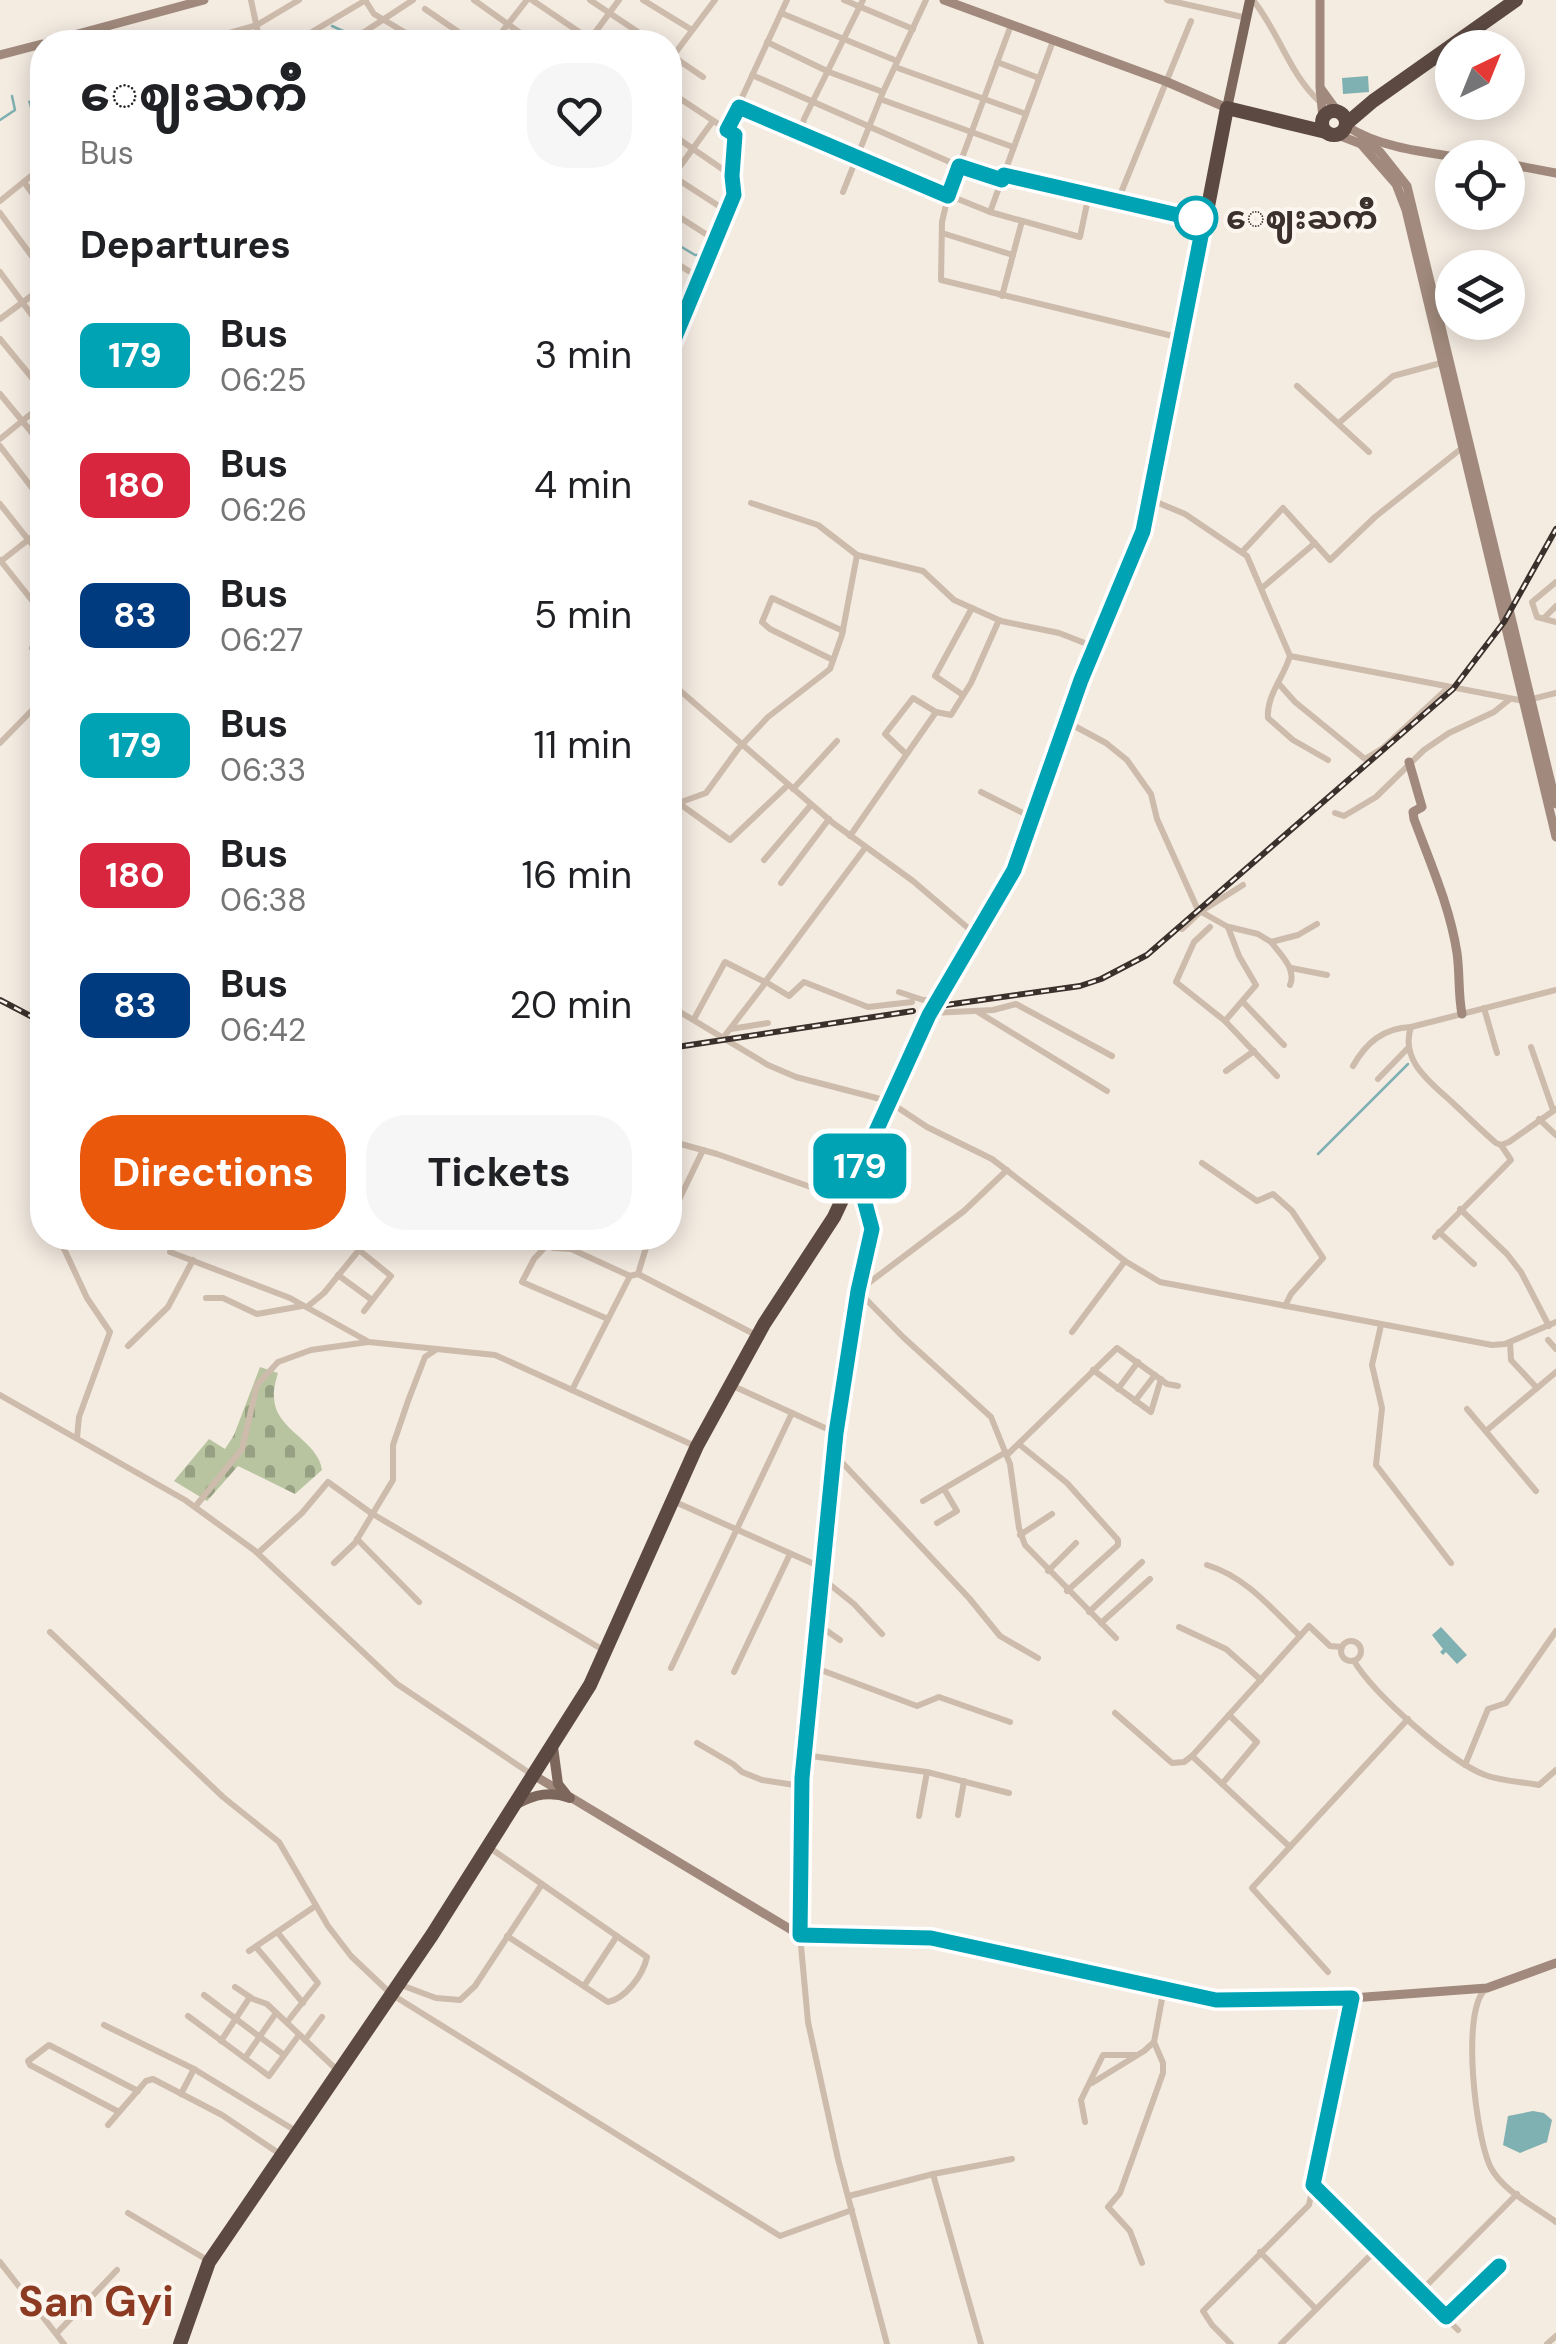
<!DOCTYPE html>
<html lang="en">
<head>
<meta charset="utf-8">
<style>
	:root { --surface:#fff; --page:#f6f6f6; --text:#202124; --muted:#757577; --accent:#ea580c }
	body { margin:0; font-family:"DM Sans","Noto Sans Myanmar",sans-serif; background:var(--page); color:var(--text); height:100vh; display:flex; flex-direction:column; font-size:38px; white-space:nowrap }
	* { box-sizing:border-box; margin:0 }
	p { font-size:32px; color:var(--muted) }
	.icon { flex:none; width:55px; height:55px; fill:none; stroke:currentColor; stroke-width:2; stroke-linecap:round; stroke-linejoin:round }
	.map { position:relative; flex:1; overflow:hidden }
	.drawer { position:absolute; left:30px; top:30px; width:652px; height:1220px; display:flex; flex-direction:column; background:var(--surface); border-radius:40px; box-shadow:0 5px 25px #0003 }
	.drawer>* { flex:none }
	.badge { padding:0 20px; border-radius:15px; font-size:35px; line-height:65px }
	.needle { width:65px; rotate:43deg }
	.fabs { position:absolute; left:1435px; top:30px; display:grid; gap:20px }
	.fabs a { display:grid; place-items:center; width:90px; height:90px; border-radius:50%; background:var(--surface); box-shadow:0 5px 25px #0003; font-size:50px }
	.map>.badge { position:absolute; translate:-50% -50%; box-shadow:0 0 0 5px #fff }
	h2 { padding:0 50px; font-size:38px; line-height:90px }
	.round { display:grid; place-items:center; flex:none; width:105px; height:105px; border-radius:40px; background:var(--page) }
	.head { display:flex; align-items:center; justify-content:space-between; height:170px; padding:0 50px }
	h1 { font-size:48px; font-weight:700; line-height:75px }
	.button { display:flex; gap:20px; margin-top:auto; padding:20px 50px }
	.button a { flex:1; height:115px; border-radius:40px; background:var(--accent); color:#fff; font-size:40px; font-weight:700; line-height:115px; text-align:center }
	.button a+a { background:var(--page); color:var(--text) }
	ul { padding:0; list-style:none }
	li { display:flex; align-items:center; gap:30px; height:130px; padding:0 50px }
	li div { flex:1 }
	li b { display:block; font-size:38px }
	li em { font-style:normal }
	li .badge { min-width:110px; font-weight:700; text-align:center }
	.map>svg:first-child { display:block }
	.cemetery { fill:url(#cemetery-stones) }
	.water { fill:#7fb0b2 }
	.lines { fill:none; stroke-linecap:round; stroke-linejoin:round }
	.stream { stroke:#7fb0b2; stroke-width:2.5 }
	.street { stroke:#cdbbac; stroke-width:6 }
	.secondary { stroke:#a18a7d; stroke-width:9 }
	.primary { stroke:#7d675c; stroke-width:10 }
	.highway { stroke:#5c4a42; stroke-width:14 }
	.rail-casing { stroke:#3b302b; stroke-width:6 }
	.rail { stroke:#fbf5ee; stroke-width:2.5; stroke-dasharray:8; stroke-linecap:butt }
	.line-casing { stroke:#fff; stroke-width:22 }
	.line { stroke:#00a3b4; stroke-width:15 }
	.stop-dot { fill:#fff; stroke:#00a3b4; stroke-width:5 }
	.labels { text-anchor:middle; stroke-width:8; stroke-linejoin:round; paint-order:stroke }
	.stop-label { font-size:32px; font-weight:bold; fill:#3b302b; stroke:#fbf5ee; text-anchor:start }
	.district-label { font-size:42px; font-weight:bold; fill:#8c3b22; stroke:#fbf5ee }
</style>
</head>
<body>
<div class="map">
<svg width="1556" height="2344" viewBox="0 0 1556 2344">
	<defs>
		<pattern id="cemetery-stones" width="16" height="16" patternUnits="userSpaceOnUse" patternTransform="scale(2.5)"><rect width="16" height="16" fill="#b8c4a0"/><path d="M2 7V4a2 2 0 0 1 4 0v3zM10 15v-3a2 2 0 0 1 4 0v3z" fill="#97a083"/></pattern>
	</defs>
	<rect width="100%" height="100%" fill="#f4ebe1"/>
	<path class="cemetery" d="M260 1367 278 1373C276 1380 273 1390 274 1398 275 1430 318 1440 322 1470L295 1494 238 1466 207 1501 174 1481 209 1439 225 1449 234 1435Z"/>
	<g class="water">
		<path d="M1368 76 1369 92 1343 94 1342 78Z"/>
		<path d="M42 96V146L41 147 28 101Z"/>
		<path d="M1441 1627 1467 1655 1457 1664 1446 1652 1443 1655 1440 1652 1443 1649 1432 1635Z"/>
		<path d="M1533 2111 1544 2113 1552 2120 1547 2142 1520 2153 1503 2145 1508 2116Z"/>
	</g>
	<g class="lines">
		<g class="stream">
			<path d="M332 26 352 35"/>
			<path d="M0 120 15 110 12 96"/>
			<path d="M670 240 695 255H707"/>
			<path d="M1318 1154 1408 1064"/>
		</g>
		<g class="street">
			<path d="M251 0 260 42"/>
			<path d="M365 0 374 14 421 42"/>
			<path d="M474 0 533 42"/>
			<path d="M532 0 594 42"/>
			<path d="M590 0 653 42"/>
			<path d="M643 0 692 30"/>
			<path d="M844 0 913 29"/>
			<path d="M1167 0 1247 18"/>
			<path d="M1253 0C1279 32 1289 74 1320 102"/>
			<path d="M425 9 473 42"/>
			<path d="M781 13 897 61"/>
			<path d="M1011 25 948 196 942 222 941 280 1181 338"/>
			<path d="M97 29 106 42"/>
			<path d="M197 42 257 25 299 0"/>
			<path d="M295 42 366 0"/>
			<path d="M349 42 413 0"/>
			<path d="M494 42 527 0"/>
			<path d="M588 42 619 0"/>
			<path d="M767 42 829 72 883 92"/>
			<path d="M671 55 703 77"/>
			<path d="M670 60 715 0"/>
			<path d="M997 62 1039 78"/>
			<path d="M895 67 1026 114"/>
			<path d="M752 75 959 166 1002 180"/>
			<path d="M670 92 735 135 732 176 734 195 673 342 670 341"/>
			<path d="M880 99 1013 147"/>
			<path d="M739 107 800 135 990 212 1080 237 1089 194"/>
			<path d="M727 130 787 0"/>
			<path d="M670 133 731 175"/>
			<path d="M800 135 804 119 863 0"/>
			<path d="M671 175 728 212"/>
			<path d="M1003 175 1203 220"/>
			<path d="M670 180 713 121"/>
			<path d="M24 182 42 207"/>
			<path d="M843 192 883 92 926 0"/>
			<path d="M1118 200 1191 21"/>
			<path d="M0 201 42 167"/>
			<path d="M670 211 715 240"/>
			<path d="M990 212 1053 41"/>
			<path d="M0 213 42 270"/>
			<path d="M942 233 1013 255"/>
			<path d="M670 259 698 277"/>
			<path d="M0 272 42 329"/>
			<path d="M1002 296 1022 221"/>
			<path d="M670 302 686 312"/>
			<path d="M0 319 42 288"/>
			<path d="M0 339 42 390"/>
			<path d="M1297 386 1369 452"/>
			<path d="M0 394 42 445"/>
			<path d="M1340 422 1393 376 1441 363"/>
			<path d="M0 439 42 405"/>
			<path d="M0 446 42 501"/>
			<path d="M1154 501 1185 514 1247 556 1290 656 1524 701 1556 693"/>
			<path d="M751 503 818 525 857 555 923 571 954 600 1001 621 1059 633 1095 647"/>
			<path d="M0 504 42 557"/>
			<path d="M1242 552 1283 508 1330 560 1375 517 1462 448"/>
			<path d="M0 560 38 608 42 618"/>
			<path d="M0 562 42 529"/>
			<path d="M1556 582 1532 602 1537 617 1556 622"/>
			<path d="M1262 588 1315 543"/>
			<path d="M1545 617 1556 606"/>
			<path d="M32 648 42 658"/>
			<path d="M1290 656C1284 677 1266 696 1268 718L1293 740 1328 760"/>
			<path d="M833 660 770 629 762 622 772 598 843 631"/>
			<path d="M670 682 833 823 913 881 975 934"/>
			<path d="M1279 684 1295 702 1365 759 1383 748 1448 688"/>
			<path d="M963 695 935 676 972 608"/>
			<path d="M1067 722 1106 743 1127 760 1151 794 1157 819 1198 910 1228 927 1239 956 1256 985 1225 1021"/>
			<path d="M0 743 42 700"/>
			<path d="M906 754 885 734 913 698 936 712 951 715 971 683 999 620"/>
			<path d="M793 789 837 741"/>
			<path d="M981 792 1031 817"/>
			<path d="M680 804 730 840 788 785"/>
			<path d="M670 806 706 793 738 749 768 717 830 669 842 635 857 555"/>
			<path d="M1335 813 1344 816 1376 797 1424 750 1449 733 1494 712 1510 699"/>
			<path d="M850 836 936 712"/>
			<path d="M764 860 811 805"/>
			<path d="M781 883 829 819"/>
			<path d="M1210 927 1194 942 1176 982 1225 1021 1277 1076"/>
			<path d="M1229 927 1258 934 1271 942 1298 935 1317 924"/>
			<path d="M1182 929 1200 912 1243 885"/>
			<path d="M1271 942C1280 954 1297 969 1290 985"/>
			<path d="M670 947 674 950"/>
			<path d="M1291 968 1327 975"/>
			<path d="M1556 990 1411 1027C1399 1062 1434 1085 1455 1105 1469 1118 1482 1131 1496 1143L1501 1145 1509 1142 1556 1109"/>
			<path d="M899 992 923 1000H937"/>
			<path d="M1244 1003 1284 1045"/>
			<path d="M670 1006 768 1065 796 1077 888 1101 927 1127 992 1159 1125 1261 1160 1282 1492 1345 1505 1344 1556 1322"/>
			<path d="M1484 1008 1497 1053"/>
			<path d="M978 1012 1107 1091"/>
			<path d="M932 1013 993 1010 1016 1004 1112 1056"/>
			<path d="M694 1019 725 962 765 982 865 848"/>
			<path d="M731 1029 768 1023"/>
			<path d="M723 1038 766 982 789 996 804 982 868 1007 912 1002"/>
			<path d="M1531 1047 1553 1110"/>
			<path d="M1353 1066C1366 1043 1383 1028 1411 1027"/>
			<path d="M1226 1071 1254 1051"/>
			<path d="M1378 1079 1409 1047"/>
			<path d="M1539 1119 1556 1135"/>
			<path d="M670 1141 717 1154 842 1198"/>
			<path d="M1202 1163 1257 1201 1273 1194 1292 1211 1323 1258 1291 1294 1285 1306"/>
			<path d="M1007 1170 964 1211 858 1291 903 1337 991 1417 1010 1464 1019 1528 1025 1545 1116 1638"/>
			<path d="M857 1174 872 1229 858 1291 836 1433 804 1755 800 1935 808 2022 838 2159 887 2344"/>
			<path d="M676 1206 703 1150"/>
			<path d="M1460 1209 1507 1254 1521 1272 1549 1326"/>
			<path d="M1439 1232 1474 1264"/>
			<path d="M1435 1237 1511 1160 1501 1145"/>
			<path d="M59 1238 87 1298 110 1332 79 1417 77 1438"/>
			<path d="M537 1238 553 1248 571 1249 630 1276 638 1274 756 1335"/>
			<path d="M548 1244 534 1259 522 1282 608 1319"/>
			<path d="M170 1252 290 1298 369 1342 495 1355 695 1446"/>
			<path d="M638 1274 649 1238"/>
			<path d="M338 1275 372 1300"/>
			<path d="M206 1298H223L257 1314 302 1306"/>
			<path d="M307 1307 324 1293 359 1250 391 1276 364 1311"/>
			<path d="M1381 1325 1372 1365 1382 1408 1376 1465 1451 1563"/>
			<path d="M1072 1332 1125 1261"/>
			<path d="M1548 1340 1556 1349"/>
			<path d="M1510 1342 1511 1360 1537 1388"/>
			<path d="M128 1346 168 1307 193 1260"/>
			<path d="M1093 1370 1151 1412 1161 1379"/>
			<path d="M733 1386 836 1433"/>
			<path d="M1118 1389 1138 1362"/>
			<path d="M572 1390 630 1276"/>
			<path d="M0 1395 185 1500 254 1550 397 1684 534 1776"/>
			<path d="M1135 1401 1155 1375"/>
			<path d="M1467 1409 1536 1491"/>
			<path d="M1486 1431 1556 1372"/>
			<path d="M1020 1445 1067 1483 1118 1540V1545L1067 1591"/>
			<path d="M1007 1455 1117 1348 1167 1384 1178 1386"/>
			<path d="M836 1456 969 1598 1000 1636 1038 1658"/>
			<path d="M673 1501 823 1568"/>
			<path d="M923 1501 1006 1452"/>
			<path d="M195 1507 242 1449 257 1385 278 1362 311 1350 368 1342"/>
			<path d="M937 1523 957 1511 944 1489"/>
			<path d="M1020 1535 1052 1514"/>
			<path d="M357 1539 419 1602"/>
			<path d="M258 1553 302 1513 328 1482 371 1513 605 1651"/>
			<path d="M334 1563 355 1543 393 1480V1445L408 1401 425 1357 437 1349"/>
			<path d="M1207 1565C1246 1577 1271 1608 1300 1636"/>
			<path d="M1048 1571 1076 1543"/>
			<path d="M823 1579 854 1604 882 1634"/>
			<path d="M1089 1612 1142 1562"/>
			<path d="M1101 1623 1150 1579"/>
			<path d="M817 1624 840 1640"/>
			<path d="M1179 1627 1226 1649 1261 1680"/>
			<path d="M50 1632 223 1797 279 1842 328 1926 351 1956 391 1994 780 2236 852 2210"/>
			<circle cx="1351" cy="1651" r="10"/>
			<path d="M1354 1661C1374 1694 1449 1761 1485 1775 1501 1781 1522 1782 1539 1785L1556 1770"/>
			<path d="M813 1667 917 1706 939 1697 1010 1722"/>
			<path d="M671 1668 792 1413"/>
			<path d="M734 1672 790 1554"/>
			<path d="M1115 1713 1172 1763 1184 1762 1192 1756"/>
			<path d="M697 1743 733 1764 742 1772 762 1780 801 1786"/>
			<path d="M804 1755 927 1772 1009 1793"/>
			<path d="M1465 1765 1488 1709 1506 1703 1556 1631"/>
			<path d="M1222 1784 1257 1742 1229 1715"/>
			<path d="M958 1815 964 1781"/>
			<path d="M919 1816 927 1772"/>
			<path d="M1290 1847 1192 1756 1309 1626 1330 1646 1342 1647"/>
			<path d="M490 1848 647 1957C643 1975 626 1998 608 2002L507 1936"/>
			<path d="M278 1933 318 1983 287 2022"/>
			<path d="M256 1947 303 2003"/>
			<path d="M249 1951 314 1907"/>
			<path d="M1328 1972 1252 1888 1408 1719"/>
			<path d="M401 1985 436 1998 460 2000 475 1986 542 1884"/>
			<path d="M584 1986 617 1936"/>
			<path d="M235 1987 253 1999 267 2004 337 2070"/>
			<path d="M1486 1989C1460 2009 1476 2140 1491 2168 1503 2191 1536 2207 1556 2222"/>
			<path d="M204 1995 284 2055"/>
			<path d="M188 2016 269 2076 299 2035"/>
			<path d="M104 2025 194 2069 296 2131"/>
			<path d="M305 2040 322 2017"/>
			<path d="M221 2041 250 1997"/>
			<path d="M245 2058 276 2013"/>
			<path d="M1092 2083 1144 2051 1154 2042"/>
			<path d="M181 2094 194 2069"/>
			<path d="M119 2112 30 2065 28 2061 49 2045 138 2091"/>
			<path d="M1085 2122 1081 2100 1103 2055H1135"/>
			<path d="M108 2125 146 2081 153 2079 222 2115 280 2154"/>
			<path d="M933 2174 981 2344"/>
			<path d="M1313 2185 1420 2292 1517 2194"/>
			<path d="M849 2196 933 2174 1012 2159"/>
			<path d="M128 2213 209 2261"/>
			<path d="M1260 2252 1316 2309"/>
			<path d="M0 2262 64 2344"/>
			<path d="M1142 2263 1130 2231 1108 2207 1120 2193 1163 2073V2063L1154 2042 1164 1988"/>
			<path d="M1420 2292 1458 2330"/>
			<path d="M1445 2317 1499 2266"/>
			<path d="M57 2333 117 2270"/>
			<path d="M1231 2344 1212 2325 1203 2311 1309 2205 1352 1998"/>
			<path d="M1281 2344 1376 2250"/>
			<path d="M1547 2344 1556 2336"/>
		</g>
		<g class="secondary">
			<path d="M944 0 1165 81 1227 108"/>
			<path d="M1320 0V87L1323 118"/>
			<path d="M48 42 204 0"/>
			<path d="M0 55 42 44"/>
			<path d="M1321 89 1337 111"/>
			<path d="M1346 126C1381 148 1423 152 1463 158"/>
			<path d="M1338 135 1364 145"/>
			<path d="M1361 135 1380 152 1407 186 1556 804"/>
			<path d="M1361 144 1396 184 1406 210 1556 837"/>
			<path d="M1508 164 1556 173"/>
			<path d="M1409 762 1422 807 1413 812 1414 819C1430 862 1450 907 1457 953 1460 974 1458 994 1462 1014"/>
			<path d="M535 1776 800 1935 931 1938 1216 2000 1352 1998 1487 1988 1556 1963"/>
		</g>
		<g class="primary">
			<path d="M1227 108 1250 0"/>
			<path d="M553 1747 558 1784 566 1794"/>
			<path d="M517 1804C535 1794 551 1791 570 1798"/>
		</g>
		<g class="highway">
			<circle cx="1334" cy="123" r="12"/>
			<path d="M1346 124 1373 101 1516 0"/>
			<path d="M180 2344 209 2262 432 1935 590 1685 697 1446 764 1324 834 1217 929 1015 1013 870 1081 681 1149 512 1227 108 1326 132"/>
		</g>
		<defs>
			<g id="rail">
				<path d="M0 1000 42 1022"/>
				<path d="M946 1005 1080 986 1101 979 1147 955 1453 689 1504 622 1556 529"/>
				<path d="M670 1048 913 1011"/>
			</g>
		</defs>
		<use href="#rail" class="rail-casing"/>
		<use href="#rail" class="rail"/>
	</g>
	<g class="lines">
		<defs>
			<path id="line" d="M670 341 673 342 734 195 732 176 735 135 727 130 739 107 948 196 959 166 1002 180 1004 175 1204 221 1143 531 1081 680 1014 870 929 1015 857 1173 872 1229 858 1291 836 1433 802 1778 800 1935 931 1938 1216 2000 1352 1998 1313 2185 1446 2317 1499 2266"/>
		</defs>
		<use href="#line" class="line-casing"/>
		<use href="#line" class="line"/>
	</g>
	<circle class="stop-dot" cx="1196" cy="218" r="20"/>
	<g class="labels">
		<g class="stop-label">
			<text x="1226" y="229">ေဈးႀကိဳ</text>
		</g>
		<g class="district-label">
			<text x="96" y="2316">San Gyi</text>
		</g>
	</g>
</svg>
<div class="fabs">
<a><svg class="needle" viewBox="-14 -14 28 28"><path d="M0-13l5 13h-10z" fill="#e53935"/><path d="M0 13l5-13h-10z" fill="#757577"/></svg></a>
<a><svg class="icon" aria-label="locate" viewBox="0 0 24 24"><circle cx="12" cy="12" r="6"/><path d="M12 2v4M12 18v4M2 12h4M18 12h4"/></svg></a>
<a><svg class="icon" aria-label="layers" viewBox="0 0 24 24"><path d="M12 4l9 5-9 5-9-5zM3 14l9 5 9-5"/></svg></a>
</div>
<b class="badge" style="left:860px;top:1166px;background:#00a3b4;color:#fff">179</b>
<section class="drawer">
<div class="head"><div><h1>ေဈးႀကိဳ</h1><p>Bus</p></div><a class="round"><svg class="icon" aria-label="heart" viewBox="0 0 24 24"><path d="M12 20l-8-8c-3-5 5-10 8-4 3-6 11-1 8 4z"/></svg></a></div>
<h2>Departures</h2>
<ul>
<li><span class="badge" style="background:#00a3b4;color:#fff">179</span><div><b>Bus</b><p>06:25</p></div><em>3 min</em></li>
<li><span class="badge" style="background:#d7263d;color:#fff">180</span><div><b>Bus</b><p>06:26</p></div><em>4 min</em></li>
<li><span class="badge" style="background:#003b80;color:#fff">83</span><div><b>Bus</b><p>06:27</p></div><em>5 min</em></li>
<li><span class="badge" style="background:#00a3b4;color:#fff">179</span><div><b>Bus</b><p>06:33</p></div><em>11 min</em></li>
<li><span class="badge" style="background:#d7263d;color:#fff">180</span><div><b>Bus</b><p>06:38</p></div><em>16 min</em></li>
<li><span class="badge" style="background:#003b80;color:#fff">83</span><div><b>Bus</b><p>06:42</p></div><em>20 min</em></li>
</ul>
<div class="button"><a>Directions</a><a>Tickets</a></div>
</section>
</div>
</body>
</html>
